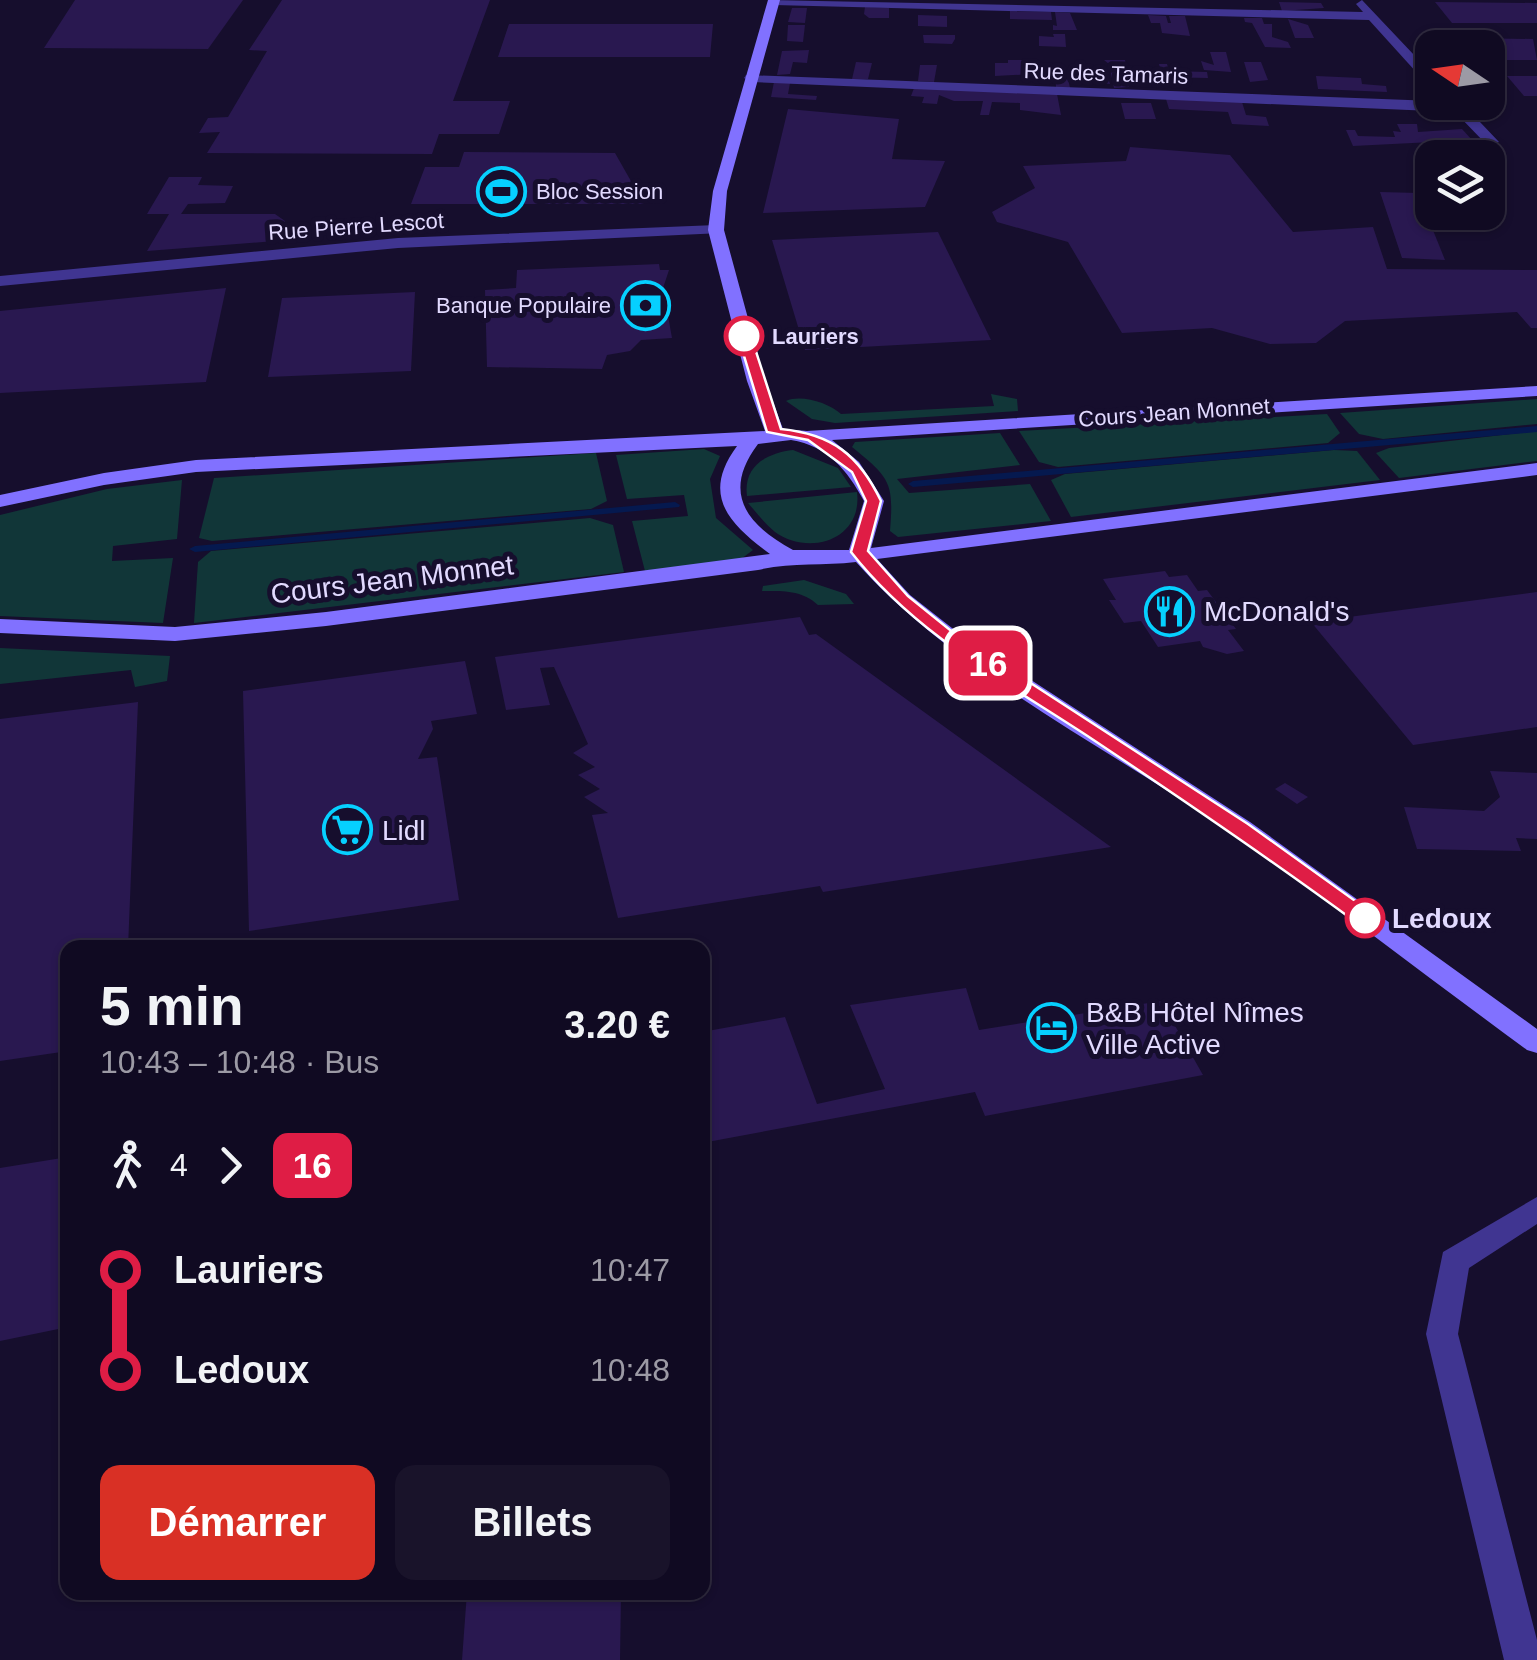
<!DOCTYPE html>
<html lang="fr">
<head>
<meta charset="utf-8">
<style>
	:root { --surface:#100a22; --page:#19132a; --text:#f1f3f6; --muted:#9c9aa5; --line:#302b40; --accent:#d93025 }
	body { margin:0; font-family:Arial,sans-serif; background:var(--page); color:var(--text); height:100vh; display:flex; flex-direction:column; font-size:38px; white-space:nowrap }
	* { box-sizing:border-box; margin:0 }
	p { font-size:32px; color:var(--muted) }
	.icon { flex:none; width:55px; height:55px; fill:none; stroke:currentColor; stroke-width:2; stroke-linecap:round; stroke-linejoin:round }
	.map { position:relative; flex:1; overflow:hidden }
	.sheet { position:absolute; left:60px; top:940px; width:650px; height:660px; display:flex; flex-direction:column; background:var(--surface); border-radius:20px; box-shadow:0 2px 8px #0004,0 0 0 2px var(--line) }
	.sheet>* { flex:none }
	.badge { padding:0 20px; border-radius:15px; font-size:35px; line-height:65px }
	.needle { width:65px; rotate:283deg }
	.fabs { position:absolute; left:1415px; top:30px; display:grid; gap:20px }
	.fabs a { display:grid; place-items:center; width:90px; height:90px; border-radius:20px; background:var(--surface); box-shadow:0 2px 8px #0004,0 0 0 2px var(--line); font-size:50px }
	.map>.badge { position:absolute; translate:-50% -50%; box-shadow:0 0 0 5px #fff }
	.legs { display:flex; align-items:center; gap:15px; height:110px; padding:0 40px; font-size:32px }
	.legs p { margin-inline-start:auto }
	.overview { display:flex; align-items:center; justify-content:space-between; height:170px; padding:0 40px }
	h1 { font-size:55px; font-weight:700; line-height:75px }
	.action { display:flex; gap:20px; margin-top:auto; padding:20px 40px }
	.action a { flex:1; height:115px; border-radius:20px; background:var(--accent); color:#fff; font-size:40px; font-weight:700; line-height:115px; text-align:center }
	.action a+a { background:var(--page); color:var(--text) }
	ul { padding:0 40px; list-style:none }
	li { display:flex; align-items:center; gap:35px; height:100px; font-size:38px }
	li i { display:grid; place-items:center; width:15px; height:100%; margin:0 12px; background:currentColor }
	li i::after { content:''; width:25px; height:25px; margin:-12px; border:8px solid; border-radius:50%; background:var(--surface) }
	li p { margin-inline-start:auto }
	li:first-child i { background:linear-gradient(#0000 50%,currentColor 0) }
	li:last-child i { background:linear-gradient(currentColor 50%,#0000 0) }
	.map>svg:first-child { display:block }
	.green { fill:#113638 }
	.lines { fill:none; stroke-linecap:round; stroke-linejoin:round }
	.stream { fill:#05194f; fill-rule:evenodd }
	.building { fill:#291850 }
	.street { fill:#403591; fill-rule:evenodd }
	.secondary { fill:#8171ff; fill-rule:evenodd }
	.line-1 { fill:#df1d45; stroke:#fff; stroke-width:2.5 }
	.stop-1-dot { fill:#fff; stroke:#df1d45; stroke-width:5 }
	.labels { text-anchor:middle; stroke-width:10; stroke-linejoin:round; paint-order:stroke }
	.far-street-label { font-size:22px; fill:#e2daff; stroke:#160e2d }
	.far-poi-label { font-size:22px; fill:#e2daff; stroke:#160e2d; text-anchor:start }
	.far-stop-label { font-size:22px; font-weight:bold; fill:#e2daff; stroke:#160e2d; text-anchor:start }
	.street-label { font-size:28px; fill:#e2daff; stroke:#160e2d }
	.poi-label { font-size:28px; fill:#e2daff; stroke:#160e2d; text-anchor:start }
	.stop-label { font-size:28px; font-weight:bold; fill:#e2daff; stroke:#160e2d; text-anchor:start }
</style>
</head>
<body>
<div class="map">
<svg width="1537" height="1660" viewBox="0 0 1537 1660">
	<rect width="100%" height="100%" fill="#160e2d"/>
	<g class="green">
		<path d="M991 394 1017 399 1018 411 835 423 812 419 786 401C801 394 829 403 841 414L994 406Z"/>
		<path d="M1537 399V424L1383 439 1359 434 1340 413Z"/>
		<path d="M1327 414 1340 433 1328 443 1058 467 1039 462 1019 431Z"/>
		<path d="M1537 431V461L1399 478 1376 453 1389 448Z"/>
		<path d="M1000 433 1020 465 897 479 909 493 1030 484 1051 521 898 537 890 531C894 482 890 478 852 447L855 442Z"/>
		<path d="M704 449 720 456 710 479 716 518 753 550 741 559 645 571 632 521 688 516 684 495 627 499 616 455Z"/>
		<path d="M793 450 838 468 851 487 747 496C743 466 767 453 793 450Z"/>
		<path d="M1334 450 1357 451 1380 480 1071 517 1051 480 1065 474Z"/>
		<path d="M596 453 607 501 591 509 212 541 199 538 214 478Z"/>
		<path d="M182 480 177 539 113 546 112 561 173 558 163 623 0 616V515L107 489Z"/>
		<path d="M857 492C863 539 810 557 775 532 765 524 756 512 748 503Z"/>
		<path d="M590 518 613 525 624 572 194 623 198 562 211 551Z"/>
		<path d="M804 580 846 594 854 604 818 605C802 590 783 591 762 591L763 586Z"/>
		<path d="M0 648 170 656 167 681 135 687 131 670 0 684Z"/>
	</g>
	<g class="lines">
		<g class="stream">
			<path d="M1537 426V432L913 487 908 484 913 481Z"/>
			<path d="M675 502 680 505 679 507 195 552 189 549 195 546Z"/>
		</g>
	</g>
	<g class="building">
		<path d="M75 0H243L208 49 44 48Z"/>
		<path d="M282 0H490L453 101H510L499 134H439L432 154 207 153 220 132 199 133 208 118 228 117 267 51 249 50Z"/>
		<path d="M1279 2 1321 3 1324 8 1282 11Z"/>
		<path d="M1435 2 1537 3V23H1452Z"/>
		<path d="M865 7 889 8V18H869L864 14Z"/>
		<path d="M792 8H807L805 23 788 22Z"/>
		<path d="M1010 11 1051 12 1052 20 1010 19Z"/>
		<path d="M1055 12 1070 13 1077 30H1053V25L1057 26Z"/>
		<path d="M918 15 947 16V27L918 26Z"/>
		<path d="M1148 15 1166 16 1168 23H1171L1169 16H1185L1190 36 1162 33 1160 23H1151Z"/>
		<path d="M1244 18H1262L1264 24H1272V37L1288 42 1291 48 1265 47 1252 23 1245 22Z"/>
		<path d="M1288 19 1308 25 1314 38H1295Z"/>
		<path d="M509 24H713L710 57H498Z"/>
		<path d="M788 25H805L803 42 787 41Z"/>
		<path d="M1053 34H1065L1066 47 1039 46V36L1054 37Z"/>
		<path d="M923 35H955V39L952 44 924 43Z"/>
		<path d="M1467 38 1533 39 1537 60H1488V48H1474Z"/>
		<path d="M809 50 807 63 793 62 790 74 777 75 782 51Z"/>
		<path d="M1210 52H1226L1231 72 1204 70 1201 61 1214 65Z"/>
		<path d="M1008 60H1031L1033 74 995 76V63H1008Z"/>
		<path d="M1104 60H1125L1129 87 1114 88 1109 64Z"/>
		<path d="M856 62 872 63 868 79H852Z"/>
		<path d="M1244 62H1261L1268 80 1250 82Z"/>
		<path d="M1159 64H1167L1169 71 1207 72 1208 78 1162 77Z"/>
		<path d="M920 65H937L934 82 918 81Z"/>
		<path d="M1050 68 1107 74 1110 84 1068 79 1070 88 1056 87 1055 72H1050Z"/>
		<path d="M1316 76 1361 78 1362 84 1386 86 1387 92 1318 89Z"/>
		<path d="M1507 76H1537V96H1524Z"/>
		<path d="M774 82 790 83 788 94 817 96 816 100 771 97Z"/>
		<path d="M914 88 1057 94 1061 115 1020 110V103L992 102 989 115H980L983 101H954L939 95 937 104 922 103 924 97 911 96Z"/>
		<path d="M1166 99 1242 102 1246 115 1266 117 1269 126 1232 124 1228 112 1169 109Z"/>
		<path d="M1121 103H1151L1156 119H1125Z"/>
		<path d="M788 109 899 119 892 159 945 161 925 207 763 213Z"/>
		<path d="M1397 124H1417L1418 132 1462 129 1472 140 1353 146 1346 130H1355L1358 136 1395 137 1393 131 1401 132Z"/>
		<path d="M1130 147 1230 155 1293 232 1373 227 1387 269 1537 270V328H1531L1517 312 1345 321 1316 343 1270 344 1212 328 1122 333 1068 242 997 222 992 212 1035 188 1023 166 1126 161Z"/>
		<path d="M464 152 615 153 644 204H411L425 167H459Z"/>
		<path d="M169 177H202L198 185 233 186 225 203 188 204 181 214H275L285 221 275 241 147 251 169 214H147Z"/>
		<path d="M1380 192 1418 193 1445 260 1402 258Z"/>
		<path d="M938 232 991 340 805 350 772 240Z"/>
		<path d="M659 264 660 270H669L663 288 672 338 641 340 630 351 607 355 602 369 487 367 485 290 516 288 517 270Z"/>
		<path d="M226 288 206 382 0 393V311Z"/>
		<path d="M415 292 411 371 268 377 282 298Z"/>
		<path d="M1165 571 1169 577 1187 575 1198 591 1207 590 1236 629 1228 630 1244 651 1227 654 1203 647 1200 641 1158 647 1141 621 1124 623 1109 600H1116L1103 579Z"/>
		<path d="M1537 592V727L1413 745 1311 622Z"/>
		<path d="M800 617 809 635 816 634 1111 847 823 892 820 886 618 918 592 815 608 813 584 797 600 789 578 775 595 767 573 753 588 744 554 667 540 668 550 705 506 710 495 657Z"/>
		<path d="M465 661 477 714 431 721 433 729 418 759 437 757 459 900 249 931 243 691Z"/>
		<path d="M138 702 128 948H68V1051L0 1061V719Z"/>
		<path d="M1490 771 1537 773V839L1516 838 1521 851 1417 849 1404 807 1484 811 1500 797Z"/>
		<path d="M1285 783 1308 797 1297 804 1275 789Z"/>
		<path d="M966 988 979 1030 1161 1001 1203 1075 985 1116 975 1092 702 1143V1032L785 1017 817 1104 885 1089 850 1005Z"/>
		<path d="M68 1157V1327L0 1341V1168Z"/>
		<path d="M467 1592H621L620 1660H462Z"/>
	</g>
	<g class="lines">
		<g class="street">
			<path d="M769 0 1363 12 1356 4 1362 0 1432 74V85L1427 84 1369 20 774 5Z"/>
			<path d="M746 75 1461 102 1499 142 1487 145 1455 112 751 82 744 78Z"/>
			<path d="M716 225 724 230 722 233 398 248 0 286V276L398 238Z"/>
			<path d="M1537 1197V1224L1469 1268 1458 1334 1537 1640V1660H1504L1426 1334 1443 1252Z"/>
		</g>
		<path class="secondary" d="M768 0H780L727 191 724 230 765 381 783 429 807 431 1537 386V396L832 440 859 462 884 501 871 548 1537 463V475L877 559 910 595 957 632 1250 822 1537 1029V1053L1527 1050C1429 978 1332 903 1232 833 1110 749 954 672 856 562 822 566 791 562 758 570L326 626 175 641 0 633V619L175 627 326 612 770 554C728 523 701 495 737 446L196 472 104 485 0 507V495L104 473 196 460 765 431 747 381 708 230 713 191ZM791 440C828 446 847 470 864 501L849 550H793C745 524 722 492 758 444Z"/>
	</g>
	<path class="line-1" d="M744 332 751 336 781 429C832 434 859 455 881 501L868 551 908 596 955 634 1248 824 1372 913 1375 918 1372 923H1357C1270 859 1182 799 1092 739 1007 683 915 634 851 552L866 501 852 472 808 440 767 432 738 336Z"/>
	<defs>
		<symbol id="stadium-ring" viewBox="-11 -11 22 22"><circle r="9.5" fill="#160e2d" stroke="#06d0ff" stroke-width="1.5"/><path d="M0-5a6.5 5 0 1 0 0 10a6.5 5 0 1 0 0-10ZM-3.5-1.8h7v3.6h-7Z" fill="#06d0ff"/></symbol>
		<symbol id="bank-ring" viewBox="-11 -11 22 22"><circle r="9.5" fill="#160e2d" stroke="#06d0ff" stroke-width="1.5"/><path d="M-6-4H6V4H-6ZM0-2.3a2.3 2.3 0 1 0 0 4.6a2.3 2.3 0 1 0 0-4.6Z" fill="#06d0ff"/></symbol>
		<symbol id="restaurant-ring" viewBox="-11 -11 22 22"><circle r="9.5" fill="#160e2d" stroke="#06d0ff" stroke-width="1.5"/><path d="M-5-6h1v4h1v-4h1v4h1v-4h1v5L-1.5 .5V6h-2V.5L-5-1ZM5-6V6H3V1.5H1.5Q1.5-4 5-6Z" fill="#06d0ff"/></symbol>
		<symbol id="supermarket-ring" viewBox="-11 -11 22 22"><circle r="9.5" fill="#160e2d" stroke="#06d0ff" stroke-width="1.5"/><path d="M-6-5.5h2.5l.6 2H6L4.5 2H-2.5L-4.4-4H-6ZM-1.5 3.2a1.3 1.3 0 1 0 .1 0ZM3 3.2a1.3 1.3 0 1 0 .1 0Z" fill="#06d0ff"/></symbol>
		<symbol id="hotel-ring" viewBox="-11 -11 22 22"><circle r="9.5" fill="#160e2d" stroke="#06d0ff" stroke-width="1.5"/><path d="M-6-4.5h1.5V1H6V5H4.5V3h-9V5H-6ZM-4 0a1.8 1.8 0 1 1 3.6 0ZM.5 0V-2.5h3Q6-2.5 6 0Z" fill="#06d0ff"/></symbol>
	</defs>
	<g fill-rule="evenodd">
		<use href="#stadium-ring" x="474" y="164" width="55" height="55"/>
		<use href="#bank-ring" x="618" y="278" width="55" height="55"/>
		<use href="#restaurant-ring" x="1142" y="584" width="55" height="55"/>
		<use href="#supermarket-ring" x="320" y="802" width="55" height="55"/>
		<use href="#hotel-ring" x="1024" y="1000" width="55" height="55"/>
	</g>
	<g class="stop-1-dot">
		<circle cx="744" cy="336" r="18"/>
		<circle cx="1365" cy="918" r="18"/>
	</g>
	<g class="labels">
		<g class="far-street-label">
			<text transform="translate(1106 73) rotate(2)" y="8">Rue des Tamaris</text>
			<text transform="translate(356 226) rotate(-4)" y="8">Rue Pierre Lescot</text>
			<text transform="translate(1174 412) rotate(-4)" y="8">Cours Jean Monnet</text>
		</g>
		<g class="far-poi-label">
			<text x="536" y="199">Bloc Session</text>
			<text x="611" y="313" text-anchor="end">Banque Populaire</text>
		</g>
		<g class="far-stop-label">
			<text x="772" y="344">Lauriers</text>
		</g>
		<g class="street-label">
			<text transform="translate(392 579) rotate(-7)" y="10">Cours Jean Monnet</text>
		</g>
		<g class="poi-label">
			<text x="1204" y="621">McDonald's</text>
			<text x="382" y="840">Lidl</text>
			<text x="1086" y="1022">B&amp;B Hôtel Nîmes<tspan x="1086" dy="32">Ville Active</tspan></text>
		</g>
		<g class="stop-label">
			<text x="1392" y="928">Ledoux</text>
		</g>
	</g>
</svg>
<div class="fabs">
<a><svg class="needle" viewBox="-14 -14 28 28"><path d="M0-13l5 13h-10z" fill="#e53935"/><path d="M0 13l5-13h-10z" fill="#9c9aa5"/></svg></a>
<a><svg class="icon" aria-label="layers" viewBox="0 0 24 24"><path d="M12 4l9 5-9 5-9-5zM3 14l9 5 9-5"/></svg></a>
</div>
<b class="badge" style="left:988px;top:663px;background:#df1d45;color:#fff">16</b>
<section class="sheet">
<div class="overview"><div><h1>5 min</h1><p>10:43 – 10:48 · Bus</p></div><b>3.20 €</b></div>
<div class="legs"><svg class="icon" aria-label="walk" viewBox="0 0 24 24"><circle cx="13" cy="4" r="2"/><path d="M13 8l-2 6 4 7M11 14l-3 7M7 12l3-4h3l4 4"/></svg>4<svg class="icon" aria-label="forward" viewBox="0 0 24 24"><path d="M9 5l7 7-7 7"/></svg><b class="badge" style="background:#df1d45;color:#fff">16</b></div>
<ul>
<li><i style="color:#df1d45"></i><b>Lauriers</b><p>10:47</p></li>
<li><i style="color:#df1d45"></i><b>Ledoux</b><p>10:48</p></li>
</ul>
<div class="action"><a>Démarrer</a><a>Billets</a></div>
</section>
</div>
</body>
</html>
